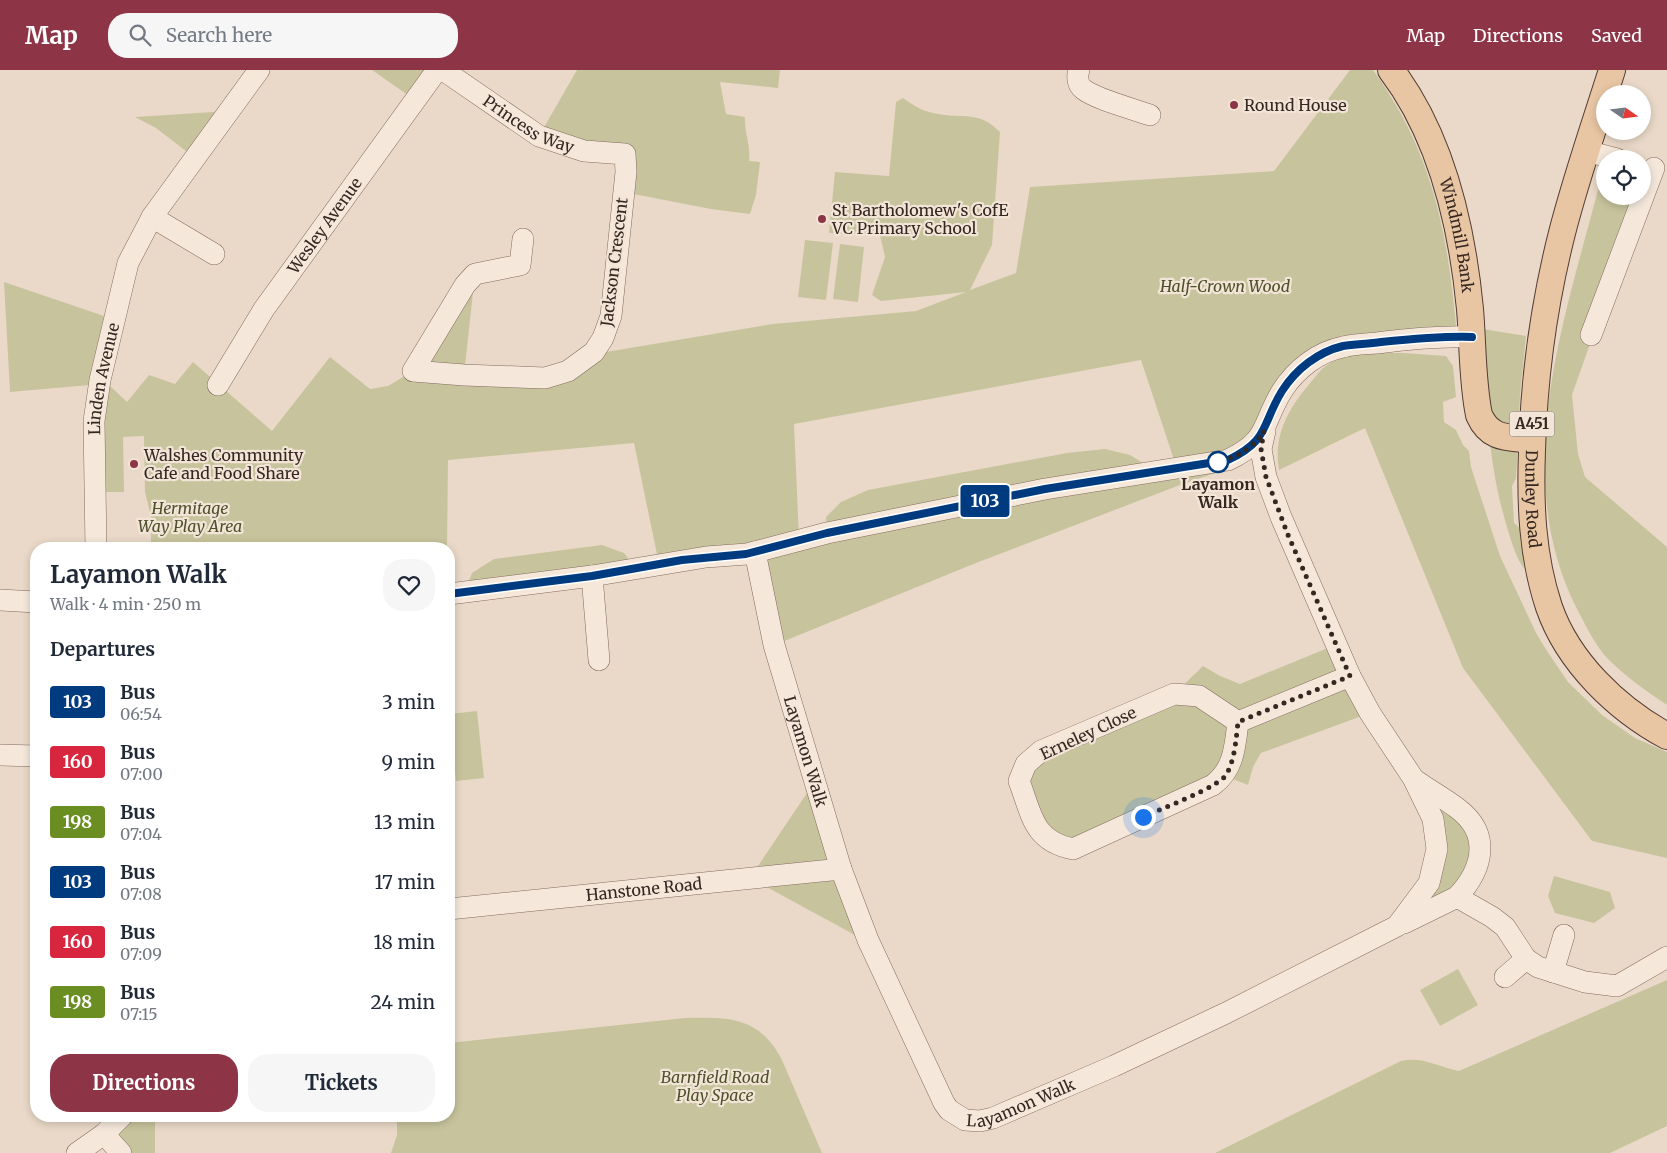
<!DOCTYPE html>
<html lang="en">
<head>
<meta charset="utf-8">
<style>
	:root { --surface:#fff; --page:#f6f6f7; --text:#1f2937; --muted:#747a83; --accent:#8d3547 }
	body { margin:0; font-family:Merriweather,serif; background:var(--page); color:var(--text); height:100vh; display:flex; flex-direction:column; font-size:19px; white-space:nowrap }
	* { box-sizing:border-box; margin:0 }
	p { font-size:16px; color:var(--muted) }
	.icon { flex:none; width:28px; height:28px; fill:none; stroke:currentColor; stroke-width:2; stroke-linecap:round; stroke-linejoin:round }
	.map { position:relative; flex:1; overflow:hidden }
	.side { position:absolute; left:30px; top:472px; width:425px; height:580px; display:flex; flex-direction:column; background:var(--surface); border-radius:20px; box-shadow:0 2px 8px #0003 }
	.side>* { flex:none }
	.badge { padding:0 10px; border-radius:4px; font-size:18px; line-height:32px }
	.needle { width:32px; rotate:104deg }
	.buttons { position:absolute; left:1596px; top:15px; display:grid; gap:10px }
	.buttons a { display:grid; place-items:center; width:55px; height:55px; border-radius:50%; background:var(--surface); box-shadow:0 2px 8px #0003; font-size:25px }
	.you { position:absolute; width:25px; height:25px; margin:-12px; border:4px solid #fff; border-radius:50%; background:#1a73e8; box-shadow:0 0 0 8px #1a73e833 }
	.map>.badge { position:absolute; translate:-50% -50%; box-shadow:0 0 0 2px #fff }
	h2 { padding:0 20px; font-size:19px; line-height:45px }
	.round { display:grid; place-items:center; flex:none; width:52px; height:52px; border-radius:20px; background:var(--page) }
	.head { display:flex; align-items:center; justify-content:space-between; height:85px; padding:0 20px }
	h1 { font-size:24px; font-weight:700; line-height:38px }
	.action { display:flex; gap:10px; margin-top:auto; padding:10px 20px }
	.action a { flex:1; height:58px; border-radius:20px; background:var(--accent); color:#fff; font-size:20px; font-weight:700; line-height:58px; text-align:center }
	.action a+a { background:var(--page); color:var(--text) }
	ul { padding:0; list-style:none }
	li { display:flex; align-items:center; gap:15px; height:60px; padding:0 20px }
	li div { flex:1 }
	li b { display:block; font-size:19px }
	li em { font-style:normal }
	li .badge { min-width:55px; font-weight:700; text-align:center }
	header { display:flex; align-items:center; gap:30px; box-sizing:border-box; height:70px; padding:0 25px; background:var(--accent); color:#fff }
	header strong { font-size:24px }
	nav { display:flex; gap:28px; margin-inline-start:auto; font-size:18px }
	.search { width:350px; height:45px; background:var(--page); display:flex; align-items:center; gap:12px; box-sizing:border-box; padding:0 18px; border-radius:20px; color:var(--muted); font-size:19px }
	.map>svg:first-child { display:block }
	.green { fill:#c7c49d; fill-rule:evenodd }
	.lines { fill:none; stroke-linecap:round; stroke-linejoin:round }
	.minor-casing { stroke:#846b5f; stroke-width:22 }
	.major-casing { stroke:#523b33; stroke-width:28 }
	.minor { stroke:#f5e8db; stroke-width:21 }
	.major { stroke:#e8c6a4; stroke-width:26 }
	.line-casing { stroke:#fff; stroke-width:11 }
	.line { stroke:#003b80; stroke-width:8 }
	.walk { stroke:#362721; stroke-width:5; stroke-dasharray:0 9 }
	.poi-dot { fill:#8d3547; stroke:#f2e5d7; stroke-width:2 }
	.stop-dot { fill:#fff; stroke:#003b80; stroke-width:2.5 }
	.labels { text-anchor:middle; stroke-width:4.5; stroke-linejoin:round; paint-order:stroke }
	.shield { fill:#f2e5d7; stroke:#6e6058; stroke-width:1 }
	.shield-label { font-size:15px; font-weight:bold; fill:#362721 }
	.poi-label { font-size:16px; fill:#362721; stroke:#f2e5d7; text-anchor:start }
	.street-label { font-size:16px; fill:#362721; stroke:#f2e5d7 }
	.park-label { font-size:16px; font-style:italic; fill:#4e502a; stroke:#f2e5d7 }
	.stop-label { font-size:16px; font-weight:bold; fill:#362721; stroke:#f2e5d7 }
</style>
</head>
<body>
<header>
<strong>Map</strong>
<div class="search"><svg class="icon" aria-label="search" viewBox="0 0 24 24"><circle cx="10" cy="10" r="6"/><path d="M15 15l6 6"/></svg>Search here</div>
<nav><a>Map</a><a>Directions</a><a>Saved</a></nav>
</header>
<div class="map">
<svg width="1667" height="1083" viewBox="0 0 1667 1083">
	<rect width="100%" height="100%" fill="#ead9c8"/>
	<g class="green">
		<path d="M372 0H437L415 30Z"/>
		<path d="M577 0H780L778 18 720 12 726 44 745 47C744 62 751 75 749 91L760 92 756 125 750 144 711 139 623 122 624 84 539 66Z"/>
		<path d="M1350 0H1373C1434 84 1448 165 1457 266L1323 284 1239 395 1180 415 976 493 777 574 755 482 659 494 634 373 448 390 447 479H151V446L145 422 144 366 123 367 124 422H104L103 363 108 314 127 332 149 305 175 314 193 292 272 361 330 287 370 319 388 316 413 301 475 204 464 305 545 308 606 282 773 254 916 241 966 222 881 231 872 225 885 187 880 165 829 163 835 102 889 106 896 32 903 28C914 36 924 42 938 44 964 49 978 40 1000 62L992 175 970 220 1016 203 1030 117 1274 101ZM1141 290 1175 393 1156 401 1130 385 1105 379 1067 383 868 420 841 432 826 447 827 463 799 468 794 354Z"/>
		<path d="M229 41 195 88 156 58 135 47Z"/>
		<path d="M1605 102V126H1642L1572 325 1578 384 1585 407 1667 477V635C1647 622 1628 608 1610 591 1595 576 1586 556 1576 537 1510 404 1563 254 1598 120Z"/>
		<path d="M805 170 833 173 826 230 798 227Z"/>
		<path d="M840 174 864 177 858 232 833 229Z"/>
		<path d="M4 212 104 246 90 315 10 322Z"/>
		<path d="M1483 259 1526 266 1520 325 1516 408 1512 416 1514 453 1520 458 1529 505C1517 492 1512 474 1507 457 1487 391 1486 327 1483 259Z"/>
		<path d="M1356 283H1403L1446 286 1453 296 1456 327 1443 332 1444 352 1456 360 1463 375 1469 381 1471 397 1500 486 1536 563 1547 581 1568 612 1602 645 1635 668 1667 682V788L1592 771 1463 598 1365 358 1279 400C1273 364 1289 338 1311 312 1316 306 1321 299 1327 295 1335 289 1346 286 1356 283Z"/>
		<path d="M602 475 624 483 636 498 465 522 472 503 494 489Z"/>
		<path d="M1335 575 1370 643 1261 683 1253 697 1248 715 1225 706 1073 779 1039 762 1026 694 1174 624 1203 596 1220 606 1240 614Z"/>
		<path d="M477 641 484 708 456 711 449 644Z"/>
		<path d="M1413 708 1473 753 1471 812 1411 840 1437 779Z"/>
		<path d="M813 714 866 871 750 808Z"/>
		<path d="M1554 806 1610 822 1615 838 1594 853 1555 843 1548 826Z"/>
		<path d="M1458 899 1478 935 1440 956 1420 920Z"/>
		<path d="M1667 910V1056L1610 1083H1215L1401 991C1422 986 1439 997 1459 1001Z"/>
		<path d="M685 948C729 947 759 946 782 990L822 1083H391L397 1065V1046H449V973Z"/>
		<path d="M122 1046H155V1083H121L104 1064Z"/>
	</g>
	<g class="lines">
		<defs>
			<g id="minor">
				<path id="s1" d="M443 0 539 66 584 81 625 84 626 102 611 246 603 268 594 282 568 301 545 308 464 305 413 301 465 215 475 204 520 195 523 169"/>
				<path d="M1079 0C1077 6 1077 14 1083 19 1095 29 1134 39 1150 45"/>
				<path d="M1586 81 1617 89"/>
				<path d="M152 147 214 184"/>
				<path d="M1591 265 1654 98"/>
				<path id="s2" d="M218 315 264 239 437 0"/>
				<path id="s3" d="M96 479 94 351 100 310 128 193 152 147 259 0"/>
				<path id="s4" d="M755 482 774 575 841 799 868 870 944 1033 949 1040 965 1050 980 1051 993 1048 1114 996 1226 943 1397 856 1429 813 1437 779 1433 749 1413 708 1370 643 1350 606 1281 447 1266 407 1261 379 1265 361"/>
				<path d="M592 506 599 590"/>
				<path d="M449 524 592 506 706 487 747 484 827 463 1045 419 1228 390C1270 370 1261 355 1282 321 1296 299 1318 282 1343 277 1354 274 1366 274 1377 273 1408 269 1441 266 1472 267"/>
				<path d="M0 530 36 532"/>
				<path d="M1238 652 1199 626 1174 624 1041 681 1026 694 1019 711C1032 745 1033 771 1073 779L1213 715C1234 699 1235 677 1238 652L1350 606"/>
				<path d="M0 685 36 686"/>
				<path d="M1415 710C1429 720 1444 728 1457 738 1492 764 1483 799 1457 827"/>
				<path id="s5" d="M449 839 841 799"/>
				<path d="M1404 853 1457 827 1492 847 1505 857 1526 889 1538 897 1585 912 1617 916 1667 887"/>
				<path d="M1553 902 1564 865"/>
				<path d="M1505 907 1526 889"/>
				<path d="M104 1064 121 1083"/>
				<path d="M77 1083 104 1064 122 1046"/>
			</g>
			<g id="major">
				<path id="s6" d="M1391 0C1442 67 1462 156 1470 239 1473 274 1472 311 1479 345 1490 370 1508 367 1532 370"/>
				<path id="s7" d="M1612 0C1595 54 1576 108 1562 163 1544 234 1534 307 1532 380 1530 433 1532 486 1549 537 1568 592 1617 639 1667 666"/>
			</g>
		</defs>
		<use href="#minor" class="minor-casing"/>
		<use href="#major" class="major-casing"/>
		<use href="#minor" class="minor"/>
		<use href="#major" class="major"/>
	</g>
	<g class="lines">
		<defs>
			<path id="line" d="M449 524 592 506 682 490 746 484 827 463 1045 419 1228 390C1270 370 1261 355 1282 321 1296 299 1318 282 1343 276 1355 274 1368 274 1381 272 1411 269 1442 266 1472 267"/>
		</defs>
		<use href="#line" class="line-casing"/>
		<use href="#line" class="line"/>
		<path class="walk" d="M1143 747C1160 739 1217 718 1226 705 1235 690 1236 669 1238 652L1350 606 1288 465 1266 407 1261 379 1264 361C1251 379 1237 389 1213 392H1218"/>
	</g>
	<g class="poi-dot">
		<circle cx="1234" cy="35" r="5"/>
		<circle cx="822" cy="149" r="5"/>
		<circle cx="134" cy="394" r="5"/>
	</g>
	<circle class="stop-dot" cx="1218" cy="392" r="10"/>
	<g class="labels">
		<rect class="shield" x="1509.5" y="341.5" width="45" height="25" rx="4"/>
		<g class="shield-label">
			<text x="1532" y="359">A451</text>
		</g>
		<g class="poi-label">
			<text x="1244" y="41">Round House</text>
			<text x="832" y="146">St Bartholomew's CofE<tspan x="832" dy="18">VC Primary School</tspan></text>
			<text x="144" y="391">Walshes Community<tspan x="144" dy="18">Cafe and Food Share</tspan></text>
		</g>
		<g class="street-label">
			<text dy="6" stroke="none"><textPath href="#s1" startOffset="102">Princess Way</textPath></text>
			<text dy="6" stroke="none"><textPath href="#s2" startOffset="192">Wesley Avenue</textPath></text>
			<text dy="6" stroke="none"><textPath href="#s6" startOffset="180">Windmill Bank</textPath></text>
			<text transform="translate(614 192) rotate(-83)" y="6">Jackson Crescent</text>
			<text dy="6" stroke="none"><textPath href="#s3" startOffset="171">Linden Avenue</textPath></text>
			<text dy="6" stroke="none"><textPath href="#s7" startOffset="439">Dunley Road</textPath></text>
			<text transform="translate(1088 663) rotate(-25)" y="6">Erneley Close</text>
			<text dy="6" stroke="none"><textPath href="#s4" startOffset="206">Layamon Walk</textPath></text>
			<text dy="6" stroke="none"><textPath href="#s5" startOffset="196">Hanstone Road</textPath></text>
			<text dy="6" stroke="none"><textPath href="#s4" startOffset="671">Layamon Walk</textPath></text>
		</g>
		<g class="park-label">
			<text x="1225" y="222">Half-Crown Wood</text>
			<text x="190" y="444">Hermitage<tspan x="190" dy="18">Way Play Area</tspan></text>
			<text x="715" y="1013">Barnfield Road<tspan x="715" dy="18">Play Space</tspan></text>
		</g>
		<g class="stop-label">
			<text x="1218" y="420">Layamon<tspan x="1218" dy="18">Walk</tspan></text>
		</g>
	</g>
</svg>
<div class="buttons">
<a><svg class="needle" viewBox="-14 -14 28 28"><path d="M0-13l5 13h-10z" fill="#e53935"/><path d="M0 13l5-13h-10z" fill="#747a83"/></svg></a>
<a><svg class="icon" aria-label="locate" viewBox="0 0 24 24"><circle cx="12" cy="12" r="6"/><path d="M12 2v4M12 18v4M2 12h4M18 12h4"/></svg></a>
</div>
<div class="you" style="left:1143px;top:747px"></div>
<b class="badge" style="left:985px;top:431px;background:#003b80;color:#fff">103</b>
<section class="side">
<div class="head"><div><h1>Layamon Walk</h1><p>Walk · 4 min · 250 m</p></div><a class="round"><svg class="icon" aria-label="heart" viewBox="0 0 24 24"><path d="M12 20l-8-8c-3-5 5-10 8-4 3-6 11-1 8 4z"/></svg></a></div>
<h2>Departures</h2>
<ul>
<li><span class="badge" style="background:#003b80;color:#fff">103</span><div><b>Bus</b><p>06:54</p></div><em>3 min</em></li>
<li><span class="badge" style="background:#d7263d;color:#fff">160</span><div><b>Bus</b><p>07:00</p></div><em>9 min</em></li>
<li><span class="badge" style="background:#6b8e23;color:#fff">198</span><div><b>Bus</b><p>07:04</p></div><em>13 min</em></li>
<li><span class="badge" style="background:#003b80;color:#fff">103</span><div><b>Bus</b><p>07:08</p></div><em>17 min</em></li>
<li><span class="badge" style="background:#d7263d;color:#fff">160</span><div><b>Bus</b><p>07:09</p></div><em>18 min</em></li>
<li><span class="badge" style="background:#6b8e23;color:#fff">198</span><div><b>Bus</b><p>07:15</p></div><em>24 min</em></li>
</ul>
<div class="action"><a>Directions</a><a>Tickets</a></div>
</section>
</div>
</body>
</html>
